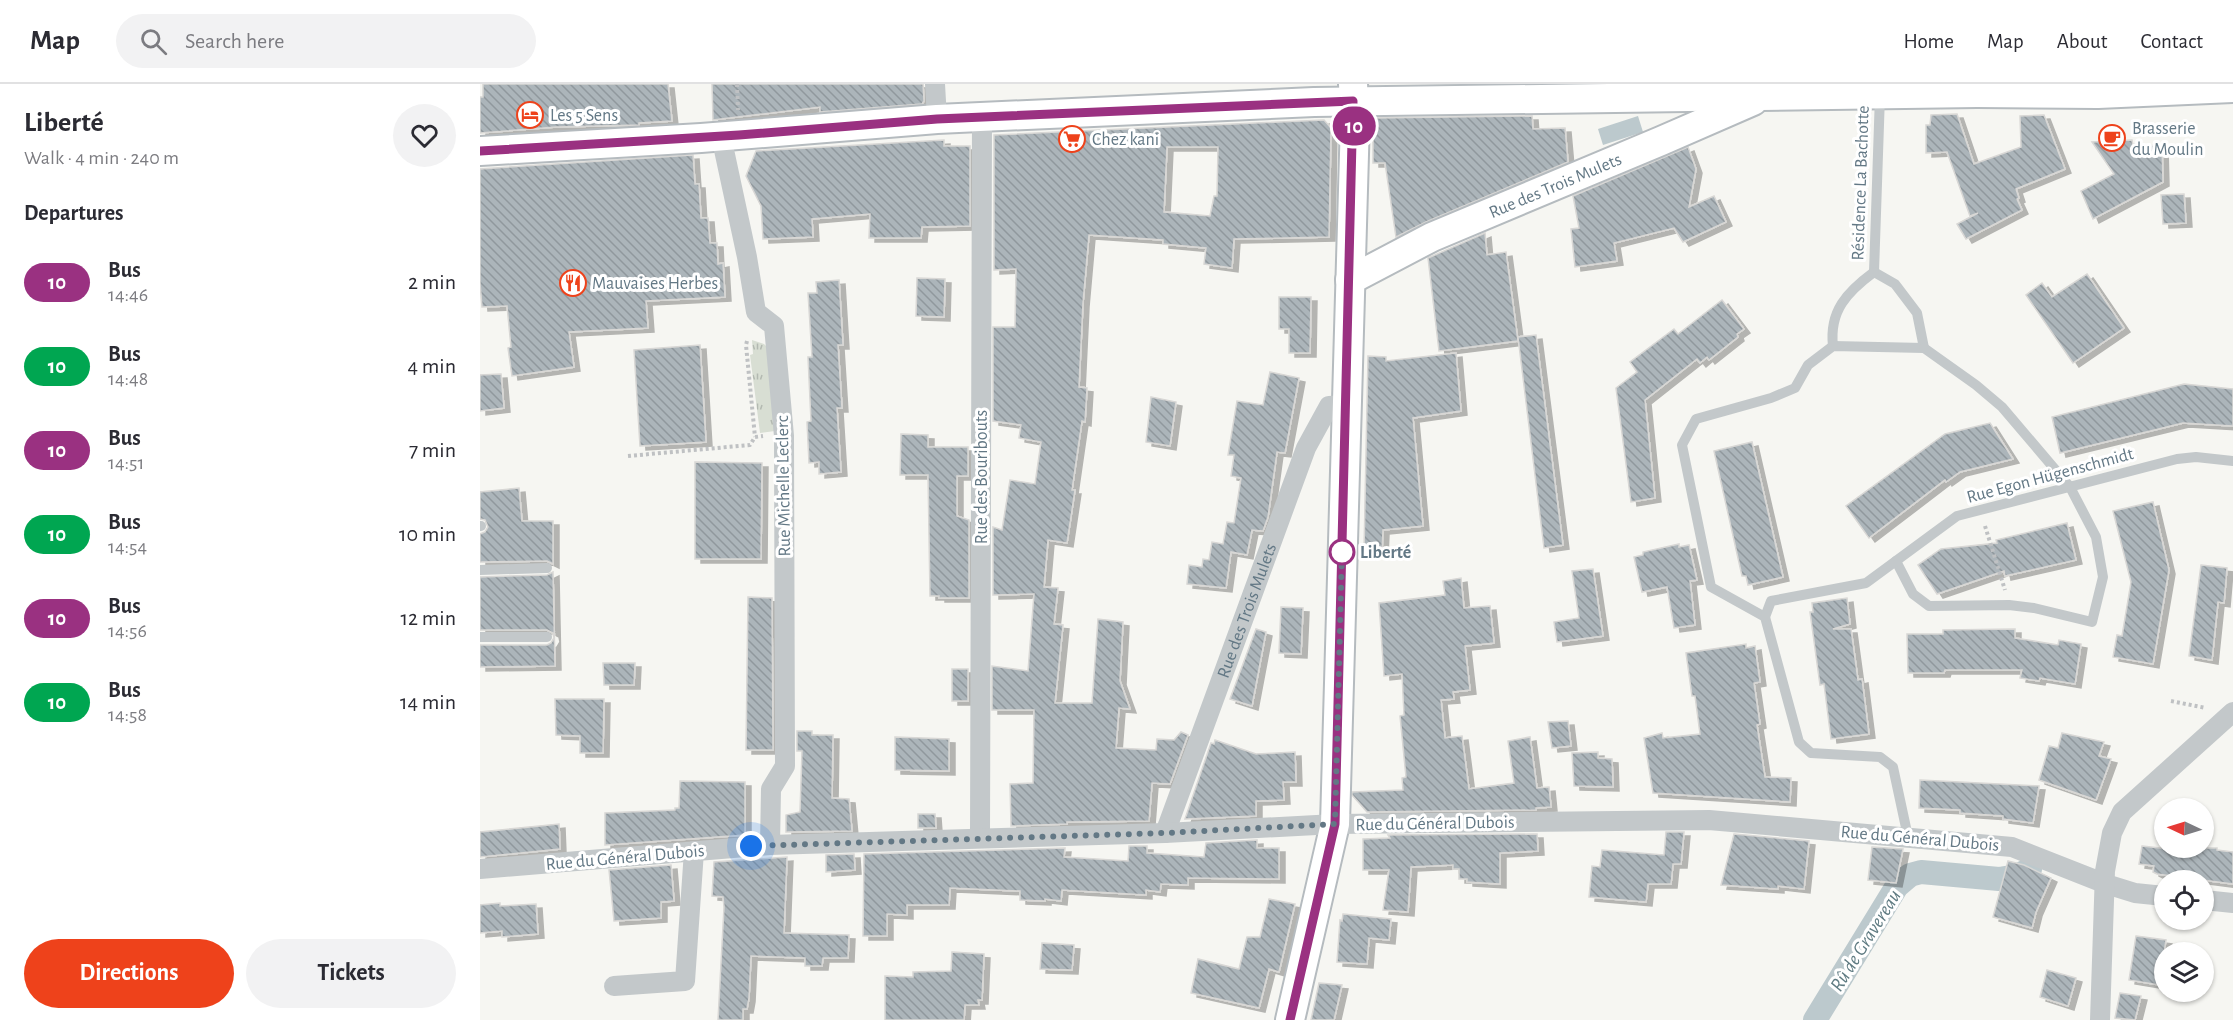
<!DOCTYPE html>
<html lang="en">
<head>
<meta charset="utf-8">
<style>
	:root { --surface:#fff; --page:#f2f2f3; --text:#2b2b33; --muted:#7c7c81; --line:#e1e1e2; --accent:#ee421b }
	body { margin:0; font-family:"Alegreya Sans",sans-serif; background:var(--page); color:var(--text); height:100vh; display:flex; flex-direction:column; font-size:22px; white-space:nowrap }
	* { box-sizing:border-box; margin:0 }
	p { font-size:20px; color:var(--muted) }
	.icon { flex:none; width:33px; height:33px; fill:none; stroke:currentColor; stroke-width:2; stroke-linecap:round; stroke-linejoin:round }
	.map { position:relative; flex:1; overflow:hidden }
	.side { display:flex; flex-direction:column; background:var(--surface); width:480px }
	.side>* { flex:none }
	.badge { padding:0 12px; border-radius:20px; font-size:21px; line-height:39px }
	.needle { width:39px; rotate:274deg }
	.controls { position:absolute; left:1674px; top:714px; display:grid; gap:12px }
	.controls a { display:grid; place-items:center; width:60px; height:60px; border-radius:50%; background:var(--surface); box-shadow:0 2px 4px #0004; font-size:30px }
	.you { position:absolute; width:30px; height:30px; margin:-15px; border:4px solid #fff; border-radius:50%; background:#1a73e8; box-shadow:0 0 0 9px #1a73e833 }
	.map>.badge { position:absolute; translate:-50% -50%; box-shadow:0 0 0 3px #fff }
	h2 { padding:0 24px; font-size:22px; line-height:54px }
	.round { display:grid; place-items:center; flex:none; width:63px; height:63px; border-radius:32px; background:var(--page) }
	.head { display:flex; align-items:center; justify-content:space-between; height:102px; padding:0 24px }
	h1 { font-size:28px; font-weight:700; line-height:45px }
	.action { display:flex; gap:12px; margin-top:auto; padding:12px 24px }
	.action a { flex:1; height:69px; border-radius:36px; background:var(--accent); color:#fff; font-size:24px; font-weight:700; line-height:69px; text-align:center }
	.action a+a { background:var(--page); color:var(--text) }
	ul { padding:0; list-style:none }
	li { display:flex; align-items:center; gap:18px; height:84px; padding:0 24px }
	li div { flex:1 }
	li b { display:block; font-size:22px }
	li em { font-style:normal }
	li .badge { min-width:66px; font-weight:700; text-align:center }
	header { display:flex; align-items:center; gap:36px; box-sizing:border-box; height:84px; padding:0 30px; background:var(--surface); border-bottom:2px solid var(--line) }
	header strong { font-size:28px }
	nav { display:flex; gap:33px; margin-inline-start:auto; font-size:21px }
	.search { width:420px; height:54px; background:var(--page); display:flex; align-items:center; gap:15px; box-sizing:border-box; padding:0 21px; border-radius:33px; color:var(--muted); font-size:22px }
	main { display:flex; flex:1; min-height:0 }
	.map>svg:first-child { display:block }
	.grass { fill:url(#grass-tufts) }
	.water { fill:#bcc9cd }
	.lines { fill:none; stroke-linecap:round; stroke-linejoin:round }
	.canal { stroke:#bcc9cd; stroke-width:24 }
	.building { fill:url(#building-back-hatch); stroke:#d8d7d5; stroke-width:1.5; fill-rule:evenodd; filter:url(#shadow) }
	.secondary-casing { stroke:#b5bbbf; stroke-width:32 }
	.path { stroke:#bfc1c3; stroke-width:4; stroke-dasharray:3 3; stroke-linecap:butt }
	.lane { stroke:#c3c8ca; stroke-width:10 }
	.street { stroke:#c3c8ca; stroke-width:20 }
	.secondary { stroke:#fff; stroke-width:28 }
	.line-casing { stroke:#fff; stroke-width:14 }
	.line { stroke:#9a3181; stroke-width:9 }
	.walk { stroke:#637885; stroke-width:6; stroke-dasharray:0 10.8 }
	.stop-dot { fill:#fff; stroke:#9a3181; stroke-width:3 }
	.labels { text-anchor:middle; stroke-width:6; stroke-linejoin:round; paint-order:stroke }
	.poi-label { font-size:18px; fill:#637885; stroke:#fff; text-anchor:start }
	.street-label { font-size:18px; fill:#637885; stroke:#fff }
	.stop-label { font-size:18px; font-weight:bold; fill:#637885; stroke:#fff; text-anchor:start }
	.water-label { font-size:20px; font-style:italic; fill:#5f7b82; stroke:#fff }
</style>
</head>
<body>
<header>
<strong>Map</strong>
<div class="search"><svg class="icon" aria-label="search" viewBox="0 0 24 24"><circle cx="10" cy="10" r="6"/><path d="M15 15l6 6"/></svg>Search here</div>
<nav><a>Home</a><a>Map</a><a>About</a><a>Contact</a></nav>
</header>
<main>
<section class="side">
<div class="head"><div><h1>Liberté</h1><p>Walk · 4 min · 240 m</p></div><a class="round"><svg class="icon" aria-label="heart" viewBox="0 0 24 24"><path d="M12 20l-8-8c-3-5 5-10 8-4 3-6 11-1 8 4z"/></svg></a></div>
<h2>Departures</h2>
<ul>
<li><span class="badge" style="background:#9a3181;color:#fff">10</span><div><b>Bus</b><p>14:46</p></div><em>2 min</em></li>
<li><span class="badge" style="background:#00a651;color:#fff">10</span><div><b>Bus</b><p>14:48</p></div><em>4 min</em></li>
<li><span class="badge" style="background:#9a3181;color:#fff">10</span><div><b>Bus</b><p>14:51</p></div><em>7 min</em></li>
<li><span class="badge" style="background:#00a651;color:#fff">10</span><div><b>Bus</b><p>14:54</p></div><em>10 min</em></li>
<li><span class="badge" style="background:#9a3181;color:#fff">10</span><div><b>Bus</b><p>14:56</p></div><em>12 min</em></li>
<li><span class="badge" style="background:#00a651;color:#fff">10</span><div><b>Bus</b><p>14:58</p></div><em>14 min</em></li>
</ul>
<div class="action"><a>Directions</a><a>Tickets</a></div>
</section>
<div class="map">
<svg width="1753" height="936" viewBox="0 0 1753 936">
	<defs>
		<pattern id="grass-tufts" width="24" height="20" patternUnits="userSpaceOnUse" patternTransform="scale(1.5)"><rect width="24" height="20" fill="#d8ded3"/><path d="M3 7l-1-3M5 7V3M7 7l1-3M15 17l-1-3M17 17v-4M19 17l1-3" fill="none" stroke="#b3b9b1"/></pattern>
		<pattern id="building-back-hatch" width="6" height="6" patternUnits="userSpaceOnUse" patternTransform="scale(1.5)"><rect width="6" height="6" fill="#acb5ba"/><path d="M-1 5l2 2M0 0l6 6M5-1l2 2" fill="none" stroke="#90989d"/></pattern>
		<filter id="shadow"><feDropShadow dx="6" dy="4" stdDeviation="0" flood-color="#0004"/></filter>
	</defs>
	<rect width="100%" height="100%" fill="#f6f6f2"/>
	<path class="grass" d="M272 256 284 260 288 264 295 347 280 349 270 271 273 270Z"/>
	<path class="water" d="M1158 32 1163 48 1123 61 1118 45Z"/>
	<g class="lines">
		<path class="canal" d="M1335 936 1417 802 1430 791 1441 788 1519 795 1537 792 1550 785"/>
	</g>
	<g class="building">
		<path d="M3 0H188L192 37 159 39V41L76 43 0 49V13H3Z"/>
		<path d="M232 0H443L444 17 442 20 340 28V23L233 36Z"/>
		<path d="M1477 30 1494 80 1541 63 1540 32 1564 31 1585 85 1536 105 1539 114 1537 115 1542 126 1486 155 1477 140 1498 129 1490 132 1467 68 1446 69V41H1450L1451 31Z"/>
		<path d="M1052 32 1053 45 1085 44 1088 78 946 138 916 153 905 79H893V34Z"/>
		<path d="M844 36 851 44 849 153 754 155 752 184 724 180 726 164 683 160V156L609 151 603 219 599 303 607 304 605 338 602 337 592 406H595L587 459 568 456 564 503 578 504 574 540 583 541 575 619H612L618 535 643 538 640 597 650 625 639 624 636 664 676 666 677 655 694 656 701 648 708 651 690 700 672 699 669 737 587 738V740L531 742 530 700 553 699 554 626H512V582L548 587 554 510 513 511V443L522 446 530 396 555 400 561 358 539 354 541 341 513 337V243H535L536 185 514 186V51ZM687 63H738L737 112H734L730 132 684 128Z"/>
		<path d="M464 56V62H490V142L442 143 441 154H389L390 130 332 135 333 153 283 155 281 122 266 92 276 67Z"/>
		<path d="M1652 56 1653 62 1682 61 1683 98 1613 135 1601 107 1634 90 1612 58Z"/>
		<path d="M1208 63 1216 85 1209 123 1234 112 1246 138 1203 158 1194 144 1134 159 1137 177 1095 183 1091 145 1099 144 1093 112Z"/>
		<path d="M213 71 215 100H219L221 134H228L230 159H237L238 180 243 179 245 213 166 217 168 244 89 248 94 283 32 292 28 264 31 263 27 222 2 223 0 199V85Z"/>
		<path d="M1704 110 1706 139 1683 140 1681 111Z"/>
		<path d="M1005 149 1007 171 1026 168 1038 257 959 267 948 174Z"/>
		<path d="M1607 190 1644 244 1593 279 1546 211 1562 199 1572 213Z"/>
		<path d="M437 194 465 195 464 233 436 232Z"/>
		<path d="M359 196 363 261H358L362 324H357L361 388 339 390V378L329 379 327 338 331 337 328 273H332L328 209H337L336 198Z"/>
		<path d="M799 213H831L830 269H809V245H799Z"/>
		<path d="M1242 216 1264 245 1257 250 1258 253 1229 276 1227 273 1220 279 1217 275 1165 316 1175 414 1151 418 1136 304 1157 288 1150 278 1194 245 1198 250Z"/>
		<path d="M1056 251 1083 461 1064 464 1038 253Z"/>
		<path d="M220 261 226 358 160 362 154 266Z"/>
		<path d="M976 269 981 327 933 334 943 442 903 446 902 468 884 467 888 272 906 273V277Z"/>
		<path d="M790 288 819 294 805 369 797 368 788 433 783 447 772 446 767 471 751 468 746 504 707 500 709 481 722 483 723 475 729 476 732 458 743 460 747 438 754 439 761 394 751 392 754 371H748L757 317 783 321Z"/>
		<path d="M21 290 24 324 0 327V291Z"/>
		<path d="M1704 300 1753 305V342L1703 339 1580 369 1572 333Z"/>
		<path d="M671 313 696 318 690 362 666 358Z"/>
		<path d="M1510 339 1533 375 1480 388 1466 398 1465 396 1389 454 1366 422 1465 350Z"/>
		<path d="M421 350 448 351V363H488V392H477V432L489 436V514H459V512H450L448 391H420Z"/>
		<path d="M1272 358 1303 493 1268 501 1266 492H1262L1234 367Z"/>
		<path d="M215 378 282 379 281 475H215Z"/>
		<path d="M39 404 42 437H73V480L67 477 0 478V450L5 448 8 443 5 436 0 435V408Z"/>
		<path d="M1673 418 1689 486 1673 580 1633 573 1637 551 1642 552 1651 498 1633 427Z"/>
		<path d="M1587 439 1596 476 1525 492 1524 487 1457 510 1438 481 1461 465 1517 459 1516 456Z"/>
		<path d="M1199 460V463L1209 461 1217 496 1210 497 1215 541 1194 544 1187 503 1162 508 1154 473 1163 471V468Z"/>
		<path d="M1721 481 1747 484 1744 519 1738 518 1732 576 1709 572Z"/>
		<path d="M1113 485 1123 552 1077 558 1074 538 1099 534 1092 487Z"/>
		<path d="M73 488 75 582 0 583V561H67L71 559 74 554 73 549 67 546H0V493L67 491Z"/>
		<path d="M981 494 984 524 1010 522 1014 559 985 562 990 606 973 608 974 615 961 616 965 654 982 652 989 705 1034 699 1028 657 1050 653 1057 704 1069 703 1071 723 1056 724V726L887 728 872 711V708L923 706 922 694 926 693 920 632 924 631 922 590 904 592 899 519 965 511 963 497Z"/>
		<path d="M268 513 292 514 293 666H266Z"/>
		<path d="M1367 514 1370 540 1353 545H1371L1378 596 1382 595 1389 650 1351 655 1344 600 1340 601 1330 528H1333L1332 519Z"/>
		<path d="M801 523 823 524 821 570 799 569Z"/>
		<path d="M776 545 786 548 772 622 750 615Z"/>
		<path d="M1535 545V554L1578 561 1579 556 1601 560 1595 600 1560 594 1559 597 1540 594 1542 586H1465L1464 589H1428L1427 550H1463V546Z"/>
		<path d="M1266 560V564L1275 562 1280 598 1274 599 1280 640 1277 641 1285 693 1311 694 1310 718 1173 709 1164 654 1182 649 1183 654 1220 650 1215 612H1212L1206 569Z"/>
		<path d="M123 579H155L154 601H124Z"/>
		<rect x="472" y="585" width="16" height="32"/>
		<path d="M75 615H124L123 669H100V652L76 651Z"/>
		<path d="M1088 637 1091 662 1072 664 1068 638Z"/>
		<path d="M317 647H332V651H353L352 714 369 715 372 747 306 748V731L320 728 322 667H317Z"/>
		<path d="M1582 649 1624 658 1619 672 1631 675 1616 716 1559 696 1569 662 1578 664Z"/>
		<path d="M415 653 469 655V687L415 686Z"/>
		<path d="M735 656 776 670 815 668 816 698H803L804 716 776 717V732L705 735 731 659 734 660Z"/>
		<path d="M1118 668V674L1132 675 1133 703 1094 702 1092 669Z"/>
		<path d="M1440 696 1559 702 1553 739 1523 735V732L1480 729V726L1439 724Z"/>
		<path d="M200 697 265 698V751L125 761V729L195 726V724H199Z"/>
		<path d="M438 730H455L456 744H438Z"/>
		<path d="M79 740 80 765 0 773V748Z"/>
		<path d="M1186 748H1204L1201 780H1193L1191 800H1168L1166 818 1109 813 1112 782 1120 783 1122 766 1184 771Z"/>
		<path d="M1057 750 1058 767 1020 769V800L987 798V795H979V785H973V781L931 783 928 828 903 826 909 786H883V755L910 754 908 751Z"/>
		<path d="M1254 750 1329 757 1324 805 1298 802V805L1241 801Z"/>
		<path d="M777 756V764H799V795L708 794V801L681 800 680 808 666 806V811L582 806 581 817 565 815V817L540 816V807L470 804 469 821H427V831L407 830V852H383L384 770 585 764 584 773 648 777 649 762H667V769L724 773 726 759Z"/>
		<path d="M1662 762 1680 764H1737V766L1753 768V800L1677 790 1673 788 1674 782 1659 780Z"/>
		<path d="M1392 763 1423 765 1416 799 1388 796Z"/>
		<path d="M374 770 375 786 346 788V771Z"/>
		<path d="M307 773 304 849 369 851 368 874H343L342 882H325V874L271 872 269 914 267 925H263V936H238L244 823 243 813 232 812 234 778Z"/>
		<path d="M1528 777 1544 781 1571 794 1556 828 1552 844 1513 833Z"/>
		<path d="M191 781 194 817 181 818V834L134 837 129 786Z"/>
		<path d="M789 815 815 820 799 888 789 885 779 924 711 909 718 875 759 885 767 853H780Z"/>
		<path d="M20 819V822L56 820 58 850 22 853V847L0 849V821Z"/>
		<path d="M863 830 911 835 909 856 889 854 887 880 857 878 860 836 862 837Z"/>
		<path d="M1656 852 1686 856 1679 901 1649 896Z"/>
		<path d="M562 859 594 861 592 886 560 885Z"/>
		<path d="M472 868 504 870 502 916H498L499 921H485L484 936H405V892L433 893V888L471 887Z"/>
		<path d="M1567 886 1596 894 1588 922 1560 913Z"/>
		<path d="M839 899 862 901 854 936H831Z"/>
		<path d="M1640 909 1661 912 1655 936 1635 934Z"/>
	</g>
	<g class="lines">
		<defs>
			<g id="secondary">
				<path d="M0 67 221 54 457 35 834 18 1497 9 1618 10 1753 4"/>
				<path id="s2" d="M870 196 952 153 1181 57 1273 17"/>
				<path d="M810 936 855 740 875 35 873 0"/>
			</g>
		</defs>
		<use href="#secondary" class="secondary-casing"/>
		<g class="path">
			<path d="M257 0 258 26"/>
			<path d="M267 257 266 261 275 353"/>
			<path d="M148 372 270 361 275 353 283 352"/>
			<path d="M1505 442 1525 506"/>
			<path d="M1691 617 1726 624"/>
		</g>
		<g class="lane">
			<path d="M1394 188 1415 200 1437 229 1444 264 1353 262 1328 281 1315 304 1291 314 1216 335 1202 361 1231 503 1285 533 1319 658 1331 669 1400 673 1413 683 1428 753"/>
			<path d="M1394 188 1400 11"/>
			<path d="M1353 262C1349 227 1367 208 1394 188"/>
			<path d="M0 442H1"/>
			<path d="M1416 477 1433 510 1449 522 1529 521 1554 524 1612 538 1623 493 1616 453 1590 403 1522 323 1496 301 1444 264"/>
			<path d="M0 486 67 484"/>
			<path d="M1285 533 1291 517 1386 499 1477 432 1697 375 1716 373 1753 377"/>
			<path d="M0 553H67"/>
		</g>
		<g class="street">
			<path d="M455 0 457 35"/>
			<path d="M241 52 267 173 276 228 294 242 304 352 305 682 291 705 290 761"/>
			<path id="s1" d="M685 749 826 364 849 322 866 321"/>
			<path d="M500 754 502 33"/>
			<path d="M0 785 290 761 685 749 855 740 1229 736 1532 763 1626 800 1655 809 1684 812"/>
			<path d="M1724 816 1753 819"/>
			<path d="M134 902 205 897 214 767"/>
			<path d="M1620 936 1625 787 1632 749 1642 728 1753 628"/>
		</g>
		<use href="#secondary" class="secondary"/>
	</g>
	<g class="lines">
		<defs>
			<path id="line" d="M0 67 259 51 457 35 873 17 855 740 810 936"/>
		</defs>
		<use href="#line" class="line-casing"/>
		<use href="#line" class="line"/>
		<path class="walk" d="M271 762 685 749 855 740 862 468"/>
	</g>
	<defs>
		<symbol id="hotel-ring" viewBox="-11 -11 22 22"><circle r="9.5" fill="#fff" stroke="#ee421b" stroke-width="1.5"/><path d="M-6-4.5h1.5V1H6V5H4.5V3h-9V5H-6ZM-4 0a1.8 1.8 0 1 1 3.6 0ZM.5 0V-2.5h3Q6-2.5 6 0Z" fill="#ee421b"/></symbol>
		<symbol id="cafe-ring" viewBox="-11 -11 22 22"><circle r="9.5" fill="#fff" stroke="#ee421b" stroke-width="1.5"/><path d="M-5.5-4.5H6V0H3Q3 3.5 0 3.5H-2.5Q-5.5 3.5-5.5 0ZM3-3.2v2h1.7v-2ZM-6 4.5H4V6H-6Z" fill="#ee421b"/></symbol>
		<symbol id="supermarket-ring" viewBox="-11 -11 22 22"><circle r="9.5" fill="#fff" stroke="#ee421b" stroke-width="1.5"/><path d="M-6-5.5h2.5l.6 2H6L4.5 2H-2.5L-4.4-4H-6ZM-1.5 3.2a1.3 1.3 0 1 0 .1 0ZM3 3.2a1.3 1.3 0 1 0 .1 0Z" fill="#ee421b"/></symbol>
		<symbol id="restaurant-ring" viewBox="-11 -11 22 22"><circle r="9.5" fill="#fff" stroke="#ee421b" stroke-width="1.5"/><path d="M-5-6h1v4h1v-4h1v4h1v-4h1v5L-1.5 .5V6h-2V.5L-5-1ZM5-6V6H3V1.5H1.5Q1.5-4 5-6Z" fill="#ee421b"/></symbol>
	</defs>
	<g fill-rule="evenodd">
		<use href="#hotel-ring" x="35" y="16" width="30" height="30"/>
		<use href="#cafe-ring" x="1617" y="39" width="30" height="30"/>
		<use href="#supermarket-ring" x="577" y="40" width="30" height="30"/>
		<use href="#restaurant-ring" x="78" y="184" width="30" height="30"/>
	</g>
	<circle class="stop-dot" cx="862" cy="468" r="12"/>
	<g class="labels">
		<g class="poi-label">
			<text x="70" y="37">Les 5 Sens</text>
			<text x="1652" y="50">Brasserie<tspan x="1652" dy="21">du Moulin</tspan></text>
			<text x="612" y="61">Chez kani</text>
			<text x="112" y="205">Mauvaises Herbes</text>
		</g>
		<g class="street-label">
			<text transform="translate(1380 99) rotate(-88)" y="6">Résidence La Bachotte</text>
			<text dy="6" stroke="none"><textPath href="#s2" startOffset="226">Rue des Trois Mulets</textPath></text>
			<text transform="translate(1570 391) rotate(-15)" y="6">Rue Egon Hügenschmidt</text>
			<text transform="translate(501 393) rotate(-90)" y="6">Rue des Bouribouts</text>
			<text transform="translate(303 402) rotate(-91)" y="6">Rue Michelle Leclerc</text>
			<text dy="6" stroke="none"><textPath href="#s1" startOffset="237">Rue des Trois Mulets</textPath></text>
			<text transform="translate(955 739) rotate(-1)" y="6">Rue du Général Dubois</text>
			<text transform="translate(1440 754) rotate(5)" y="6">Rue du Général Dubois</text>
			<text transform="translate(145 773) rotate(-5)" y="6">Rue du Général Dubois</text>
		</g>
		<g class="stop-label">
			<text x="880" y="474">Liberté</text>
		</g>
		<g class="water-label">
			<text transform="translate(1385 856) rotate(-58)" y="7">Rû de Gravereau</text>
		</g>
	</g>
</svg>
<div class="controls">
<a><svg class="needle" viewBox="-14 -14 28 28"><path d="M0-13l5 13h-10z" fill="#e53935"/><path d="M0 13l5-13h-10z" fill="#7c7c81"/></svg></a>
<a><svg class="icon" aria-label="locate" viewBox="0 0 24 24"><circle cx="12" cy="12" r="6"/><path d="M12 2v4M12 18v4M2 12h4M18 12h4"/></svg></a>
<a><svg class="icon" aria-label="layers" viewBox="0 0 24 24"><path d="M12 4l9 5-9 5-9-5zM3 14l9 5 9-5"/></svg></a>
</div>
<div class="you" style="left:271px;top:762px"></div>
<b class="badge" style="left:874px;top:42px;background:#9a3181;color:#fff">10</b>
</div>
</main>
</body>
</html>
